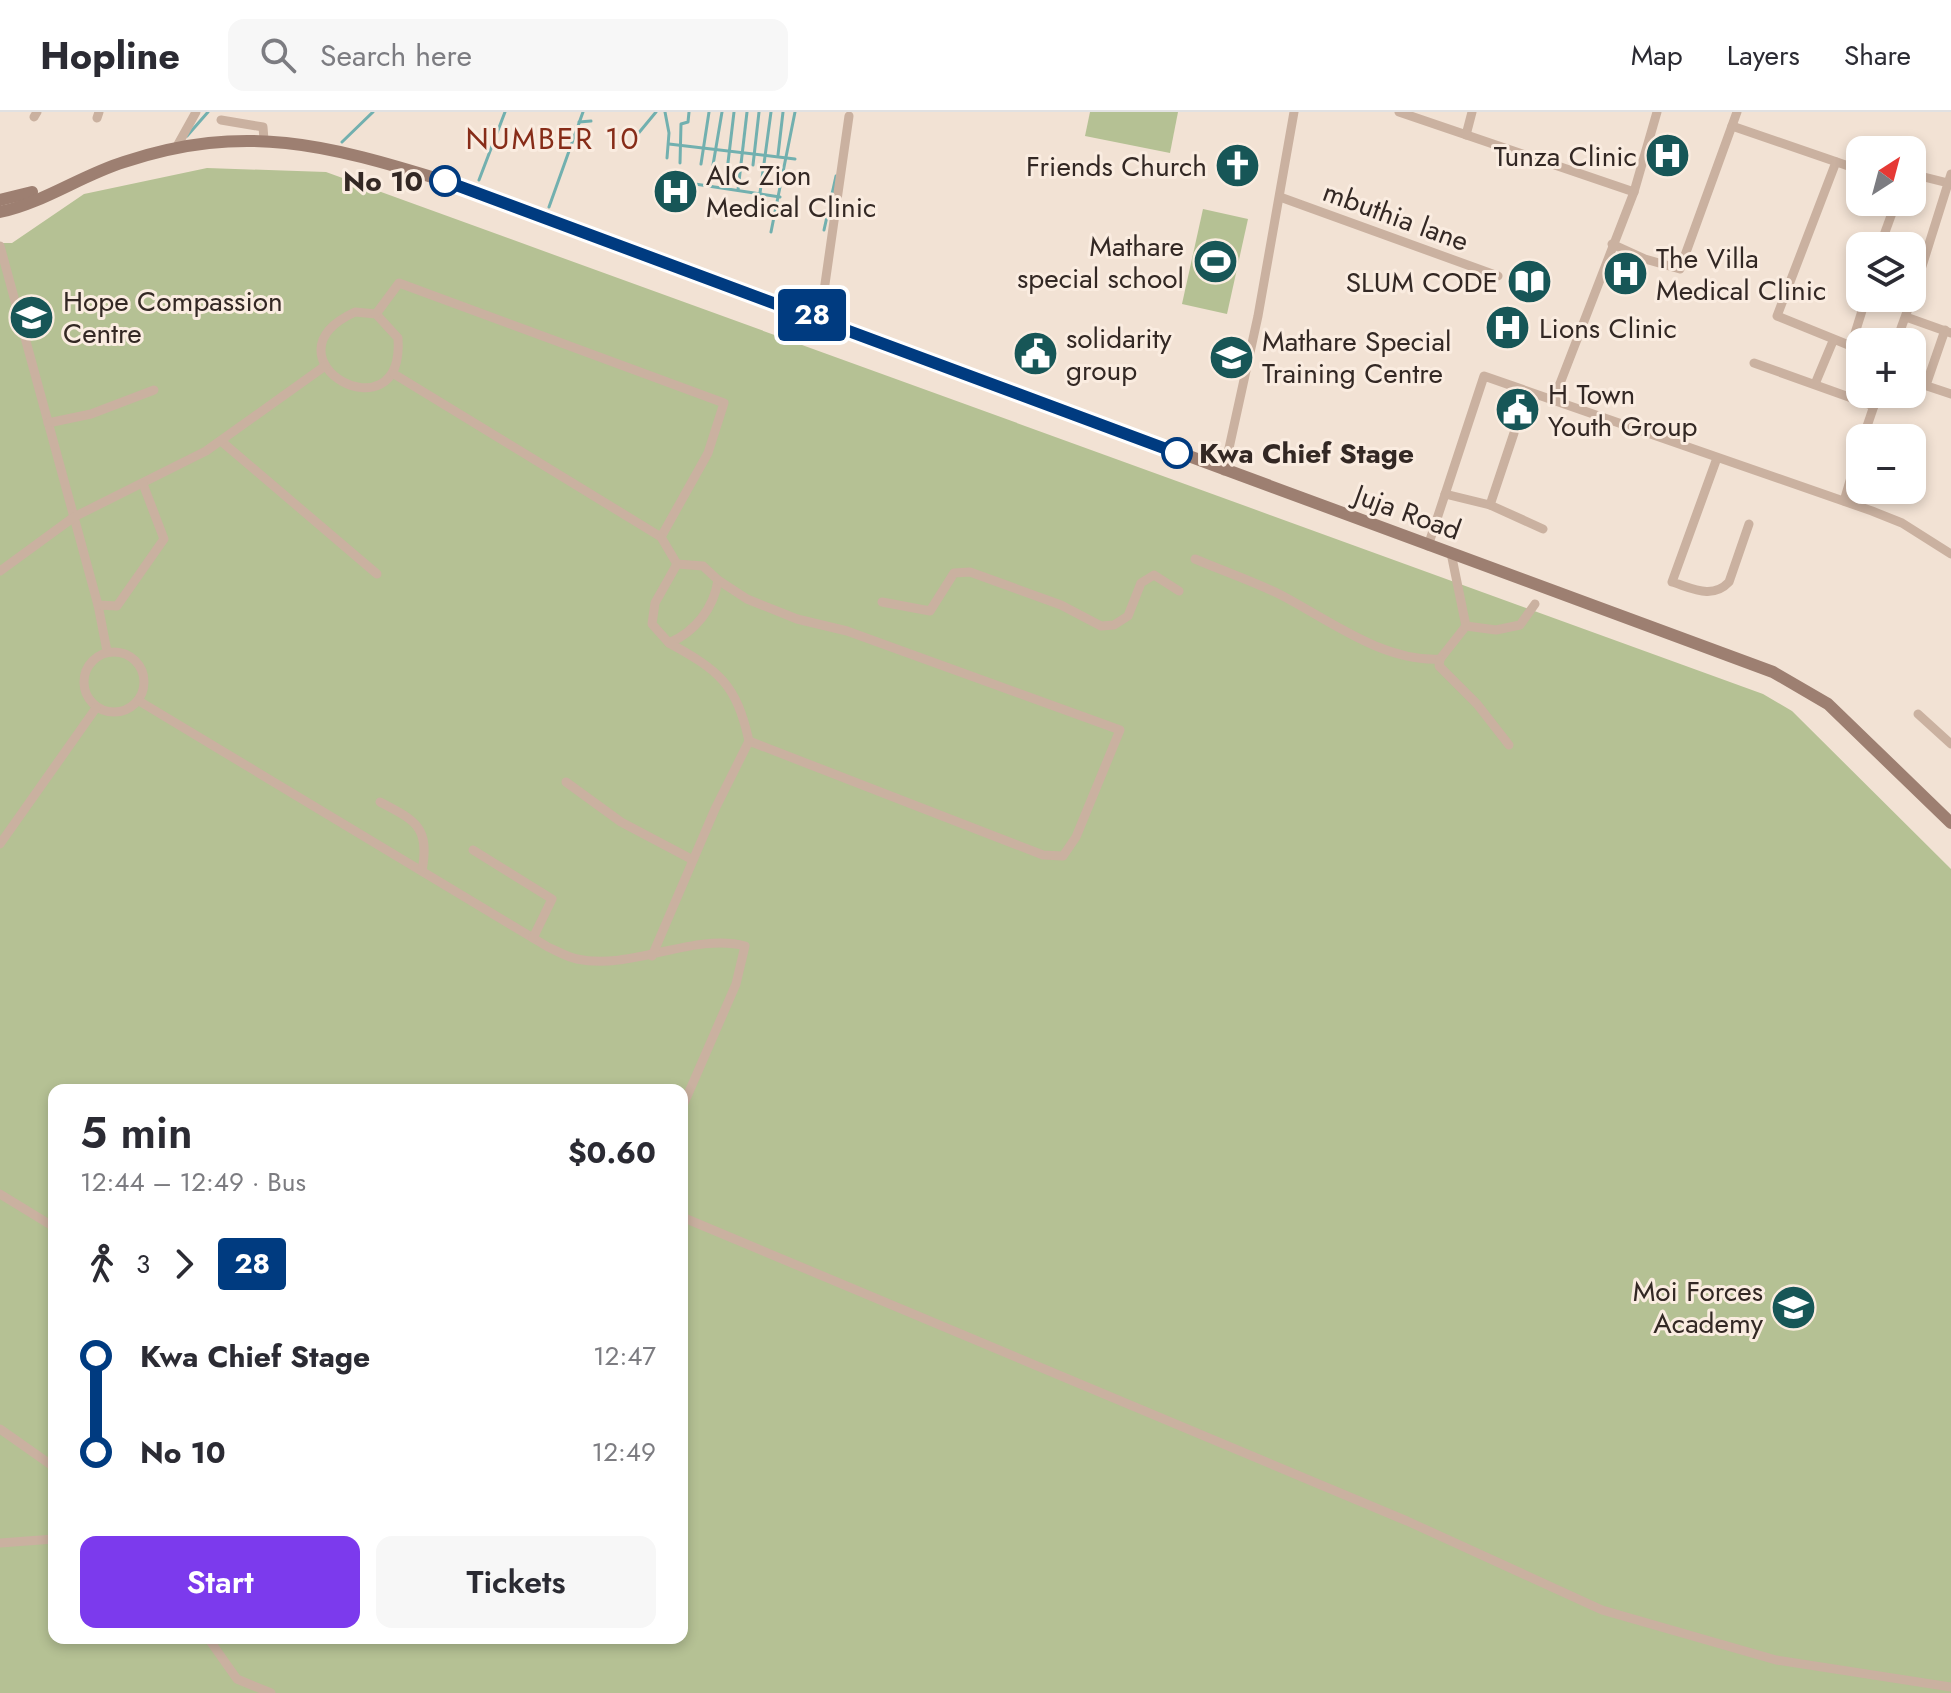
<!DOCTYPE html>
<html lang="en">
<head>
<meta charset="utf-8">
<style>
	:root { --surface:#fff; --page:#f7f7f7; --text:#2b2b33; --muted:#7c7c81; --line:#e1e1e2; --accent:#7c3aed }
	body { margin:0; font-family:Jost,sans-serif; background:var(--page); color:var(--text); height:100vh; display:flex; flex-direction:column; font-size:30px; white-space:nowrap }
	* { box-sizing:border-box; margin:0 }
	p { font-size:26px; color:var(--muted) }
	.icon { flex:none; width:44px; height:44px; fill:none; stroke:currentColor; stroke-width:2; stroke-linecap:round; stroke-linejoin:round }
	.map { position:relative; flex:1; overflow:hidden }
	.drawer { position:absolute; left:48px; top:972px; width:640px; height:560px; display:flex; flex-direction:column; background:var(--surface); border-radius:16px; box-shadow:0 4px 12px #0003 }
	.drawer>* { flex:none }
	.badge { padding:0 16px; border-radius:6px; font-size:28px; line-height:52px }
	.needle { width:52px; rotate:36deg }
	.fabs { position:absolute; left:1846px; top:24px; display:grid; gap:16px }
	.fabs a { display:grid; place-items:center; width:80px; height:80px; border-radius:16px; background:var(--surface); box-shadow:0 4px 12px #0003; font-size:40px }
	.map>.badge { position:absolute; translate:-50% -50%; box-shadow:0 0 0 4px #fff }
	.legs { display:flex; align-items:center; gap:12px; height:88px; padding:0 32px; font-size:26px }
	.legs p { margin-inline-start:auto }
	.headline { display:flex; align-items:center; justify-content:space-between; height:136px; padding:0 32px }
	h1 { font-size:44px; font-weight:600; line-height:60px }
	.action { display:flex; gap:16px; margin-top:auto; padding:16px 32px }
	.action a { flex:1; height:92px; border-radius:16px; background:var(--accent); color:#fff; font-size:32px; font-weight:600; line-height:92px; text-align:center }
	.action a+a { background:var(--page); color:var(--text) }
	ul { padding:0 32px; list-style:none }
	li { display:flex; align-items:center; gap:28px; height:96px; font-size:30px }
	li i { display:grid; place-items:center; width:12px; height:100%; margin:0 10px; background:currentColor }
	li i::after { content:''; width:20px; height:20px; margin:-10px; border:6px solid; border-radius:50%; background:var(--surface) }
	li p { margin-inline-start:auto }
	li:first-child i { background:linear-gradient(#0000 50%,currentColor 0) }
	li:last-child i { background:linear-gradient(currentColor 50%,#0000 0) }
	header { display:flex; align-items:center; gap:48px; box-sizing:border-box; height:112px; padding:0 40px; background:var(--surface); border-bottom:2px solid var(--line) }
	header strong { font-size:38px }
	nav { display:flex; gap:44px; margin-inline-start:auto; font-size:28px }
	.search { width:560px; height:72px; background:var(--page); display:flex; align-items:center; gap:20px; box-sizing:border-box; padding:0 28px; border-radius:16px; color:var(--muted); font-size:30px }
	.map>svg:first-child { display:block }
	.green { fill:#b5c194; fill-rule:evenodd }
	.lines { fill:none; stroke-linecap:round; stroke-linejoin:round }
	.stream { stroke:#72b0af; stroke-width:3 }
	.minor { stroke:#cab1a0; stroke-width:9 }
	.secondary { stroke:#9d7f71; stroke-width:12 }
	.line-1-casing { stroke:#fff; stroke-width:18 }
	.line-1 { stroke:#003b80; stroke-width:12 }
	.stop-1-dot { fill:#fff; stroke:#003b80; stroke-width:4 }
	.labels { text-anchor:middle; stroke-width:6; stroke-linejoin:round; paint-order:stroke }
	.poi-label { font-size:28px; fill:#332824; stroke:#faece0; text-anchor:start }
	.stop-label { font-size:28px; font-weight:bold; fill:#332824; stroke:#faece0; text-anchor:end }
	.street-label { font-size:28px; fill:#332824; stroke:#faece0 }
	.neighbourhood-label { font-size:30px; letter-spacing:2px; fill:#872c18; stroke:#faece0 }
</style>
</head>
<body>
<header>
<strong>Hopline</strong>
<div class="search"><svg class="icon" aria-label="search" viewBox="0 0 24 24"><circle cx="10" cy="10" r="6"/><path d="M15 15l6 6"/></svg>Search here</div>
<nav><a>Map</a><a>Layers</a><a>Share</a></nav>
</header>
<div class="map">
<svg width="1951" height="1581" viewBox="0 0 1951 1581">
	<rect width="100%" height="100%" fill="#f2e2d4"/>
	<g class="green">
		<path d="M1090 0H1178L1170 41 1085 24Z"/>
		<path d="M207 56 326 60 1763 582 1792 599 1951 757V1581H0V131H12L84 82ZM54 978H682V1526H54Z"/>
		<path d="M1203 97 1248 107 1227 202 1182 192Z"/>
	</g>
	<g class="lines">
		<g class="stream">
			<path d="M665 0 669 21 667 46"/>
			<path d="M579 10 591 9"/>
			<path d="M637 23 656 0"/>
			<path d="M187 24 208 0"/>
			<path d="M342 30 373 0"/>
			<path d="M669 32 795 47"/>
			<path d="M778 43 783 0"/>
			<path d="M680 51 681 12 688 10 689 0"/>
			<path d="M701 52 709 0"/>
			<path d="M713 53 722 0"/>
			<path d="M753 53 759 0"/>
			<path d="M479 68 505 0"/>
			<path d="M695 72 780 85"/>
			<path d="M725 76 734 0"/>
			<path d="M738 78 747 0"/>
			<path d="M760 81 771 0"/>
			<path d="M549 95 583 0"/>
			<path d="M824 118 836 64"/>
			<path d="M771 120 795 0"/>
		</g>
		<g class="minor">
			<path d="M1399 0 1634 80"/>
			<path d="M34 5 37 0"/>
			<path d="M97 6 99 0"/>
			<path d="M221 8 263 15 264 28"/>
			<path d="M1732 14 1860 58"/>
			<path d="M1466 23 1472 0"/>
			<path d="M176 36 196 0"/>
			<path d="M1836 50 1777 204 1851 234 1866 186"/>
			<path d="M1912 62 1948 71"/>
			<path d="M1280 85 1498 164"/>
			<path d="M1612 132 1645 147 1680 157 1737 0"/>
			<path d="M0 134 98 493 107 539"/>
			<path d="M1880 134 1896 90"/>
			<path d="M1912 186 1951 62"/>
			<path d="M355 200 376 202 398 226C405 330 256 246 355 200Z"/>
			<path d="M376 202 399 171 724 291 708 341 661 425 394 262"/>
			<path d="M1906 205 1951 221"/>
			<path d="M820 207 849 4"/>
			<path d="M1896 230 1912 186"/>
			<path d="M1754 251 1874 294"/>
			<path d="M1912 269 1951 282"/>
			<path d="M1815 272 1833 229"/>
			<path d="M1926 273 1945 218"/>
			<path d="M1554 287 1634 80 1657 0"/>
			<path d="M48 311 91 302 154 278"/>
			<path d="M1863 326 1878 282"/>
			<path d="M221 329 377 462"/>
			<path d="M1717 346 1672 470C1692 476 1712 488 1729 470L1749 412"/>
			<path d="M1224 359 1258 204 1294 0"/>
			<path d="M1445 382 1490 393 1543 417"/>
			<path d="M1844 389 1860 335"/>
			<path d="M1490 393 1514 321"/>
			<path d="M661 425 677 452"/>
			<path d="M1428 434 1484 264 1872 399 1902 411 1951 442"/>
			<path d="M1195 447C1223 459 1253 469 1281 483 1329 508 1383 550 1440 547L1466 514 1451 441"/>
			<path d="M677 452 703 454 718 468C714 496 695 520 669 531L652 512 655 491Z"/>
			<path d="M0 459 74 405 206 339 325 254"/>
			<path d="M882 490 930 499 954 461 970 460 1061 493 1101 514 1114 513 1128 504 1141 471 1154 463 1179 479"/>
			<path d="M98 493 117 494 164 427 143 372"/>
			<path d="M1466 514 1496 518 1520 513 1535 492"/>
			<path d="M669 531C720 559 736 572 749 629L1043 743 1063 744 1076 725 1120 618 847 519 797 507 747 487 718 468"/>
			<circle cx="114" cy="570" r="30"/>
			<path d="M1440 547 1439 554 1477 592 1509 633"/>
			<path d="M139 589 548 835C557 839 567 845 577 847 631 859 695 820 745 834L736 872 682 996"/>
			<path d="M1918 602 1951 632"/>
			<path d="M566 670 621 710 693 748"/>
			<path d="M380 690C416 709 430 715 422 759"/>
			<path d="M0 732 96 596"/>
			<path d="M473 738 552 787 533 826"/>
			<path d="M652 844 715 697 749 629"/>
			<path d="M0 1082 54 1115"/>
			<path d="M682 1105 1407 1409 1602 1498 1776 1548 1951 1575"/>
			<path d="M0 1317 54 1355"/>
			<path d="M0 1431 54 1427"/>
			<path d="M208 1526 237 1567 271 1581"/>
		</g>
		<g class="secondary">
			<path d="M0 88 32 80"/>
			<path d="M0 100C43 91 82 63 124 50 245 10 328 33 445 69L1773 560 1828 592 1951 711"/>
		</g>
	</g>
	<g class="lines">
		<defs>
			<path id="line-1" d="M445 69 1177 341"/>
		</defs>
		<use href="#line-1" class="line-1-casing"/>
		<use href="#line-1" class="line-1"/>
	</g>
	<defs>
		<symbol id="hospital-disc" viewBox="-11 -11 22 22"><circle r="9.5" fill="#175657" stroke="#faece0"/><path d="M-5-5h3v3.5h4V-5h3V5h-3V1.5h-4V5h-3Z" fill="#fff"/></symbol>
		<symbol id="church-disc" viewBox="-11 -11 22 22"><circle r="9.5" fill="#175657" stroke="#faece0"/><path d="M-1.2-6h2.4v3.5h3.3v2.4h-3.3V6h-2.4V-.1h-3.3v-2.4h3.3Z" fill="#fff"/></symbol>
		<symbol id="stadium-disc" viewBox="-11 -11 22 22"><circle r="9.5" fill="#175657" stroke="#faece0"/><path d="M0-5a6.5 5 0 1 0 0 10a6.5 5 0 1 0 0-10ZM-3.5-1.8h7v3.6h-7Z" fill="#fff"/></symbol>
		<symbol id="library-disc" viewBox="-11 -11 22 22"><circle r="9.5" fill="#175657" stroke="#faece0"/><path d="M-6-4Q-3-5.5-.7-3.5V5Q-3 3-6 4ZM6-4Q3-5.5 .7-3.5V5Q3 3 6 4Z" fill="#fff"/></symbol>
		<symbol id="school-disc" viewBox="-11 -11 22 22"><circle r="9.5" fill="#175657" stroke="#faece0"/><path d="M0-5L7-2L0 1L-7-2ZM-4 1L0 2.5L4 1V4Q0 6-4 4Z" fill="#fff"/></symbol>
		<symbol id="civic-disc" viewBox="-11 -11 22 22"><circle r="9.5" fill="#175657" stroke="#faece0"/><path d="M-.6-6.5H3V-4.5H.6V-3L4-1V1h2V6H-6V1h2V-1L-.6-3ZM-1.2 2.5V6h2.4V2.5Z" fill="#fff"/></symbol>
		<symbol id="university-disc" viewBox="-11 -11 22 22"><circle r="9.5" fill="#175657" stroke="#faece0"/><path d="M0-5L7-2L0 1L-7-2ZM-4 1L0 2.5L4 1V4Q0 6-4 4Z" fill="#fff"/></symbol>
	</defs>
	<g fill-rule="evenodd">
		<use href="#hospital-disc" x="1642" y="18" width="51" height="51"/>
		<use href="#church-disc" x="1212" y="28" width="51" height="51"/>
		<use href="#hospital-disc" x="650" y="54" width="51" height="51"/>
		<use href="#stadium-disc" x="1190" y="124" width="51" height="51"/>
		<use href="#hospital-disc" x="1600" y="136" width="51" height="51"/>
		<use href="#library-disc" x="1504" y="144" width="51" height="51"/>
		<use href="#school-disc" x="6" y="180" width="51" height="51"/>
		<use href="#hospital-disc" x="1482" y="190" width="51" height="51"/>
		<use href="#civic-disc" x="1010" y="216" width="51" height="51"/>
		<use href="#university-disc" x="1206" y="220" width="51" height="51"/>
		<use href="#civic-disc" x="1492" y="272" width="51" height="51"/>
		<use href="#school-disc" x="1768" y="1170" width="51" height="51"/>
	</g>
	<g class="stop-1-dot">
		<circle cx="445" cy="69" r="14"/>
		<circle cx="1177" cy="341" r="14"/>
	</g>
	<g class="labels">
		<g class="poi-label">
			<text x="1637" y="54" text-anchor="end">Tunza Clinic</text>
			<text x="1207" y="64" text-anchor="end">Friends Church</text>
			<text x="706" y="73">AIC Zion<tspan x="706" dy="32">Medical Clinic</tspan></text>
			<text x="1184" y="144" text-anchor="end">Mathare<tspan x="1184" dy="32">special school</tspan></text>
			<text x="1656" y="156">The Villa<tspan x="1656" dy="32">Medical Clinic</tspan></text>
			<text x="1498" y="180" text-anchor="end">SLUM CODE</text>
			<text x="63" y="199">Hope Compassion<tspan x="63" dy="32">Centre</tspan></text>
			<text x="1539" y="226">Lions Clinic</text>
			<text x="1066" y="236">solidarity<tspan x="1066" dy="32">group</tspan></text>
			<text x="1262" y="239">Mathare Special<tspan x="1262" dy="32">Training Centre</tspan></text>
			<text x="1548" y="292">H Town<tspan x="1548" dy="32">Youth Group</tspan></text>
			<text x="1763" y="1189" text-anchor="end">Moi Forces<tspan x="1763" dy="32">Academy</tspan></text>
		</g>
		<g class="stop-label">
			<text x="423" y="79">No 10</text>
			<text x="1199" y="351" text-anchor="start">Kwa Chief Stage</text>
		</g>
		<g class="street-label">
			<text transform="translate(1396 104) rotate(20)" y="10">mbuthia lane</text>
			<text transform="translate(1408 400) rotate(20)" y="10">Juja Road</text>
		</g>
		<g class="neighbourhood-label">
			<text x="553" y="37">NUMBER 10</text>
		</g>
	</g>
</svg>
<div class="fabs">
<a><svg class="needle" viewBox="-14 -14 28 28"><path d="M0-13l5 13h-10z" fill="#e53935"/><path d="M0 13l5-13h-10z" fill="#7c7c81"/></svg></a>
<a><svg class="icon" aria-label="layers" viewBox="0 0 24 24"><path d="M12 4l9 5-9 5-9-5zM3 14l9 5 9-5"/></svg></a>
<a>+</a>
<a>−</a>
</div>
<b class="badge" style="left:812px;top:203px;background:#003b80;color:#fff">28</b>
<section class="drawer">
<div class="headline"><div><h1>5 min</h1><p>12:44 – 12:49 · Bus</p></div><b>$0.60</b></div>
<div class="legs"><svg class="icon" aria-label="walk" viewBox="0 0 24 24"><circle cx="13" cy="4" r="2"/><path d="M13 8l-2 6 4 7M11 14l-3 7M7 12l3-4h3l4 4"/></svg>3<svg class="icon" aria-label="forward" viewBox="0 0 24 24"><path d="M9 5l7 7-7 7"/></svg><b class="badge" style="background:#003b80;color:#fff">28</b></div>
<ul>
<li><i style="color:#003b80"></i><b>Kwa Chief Stage</b><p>12:47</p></li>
<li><i style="color:#003b80"></i><b>No 10</b><p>12:49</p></li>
</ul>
<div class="action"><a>Start</a><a>Tickets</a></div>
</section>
</div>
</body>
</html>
